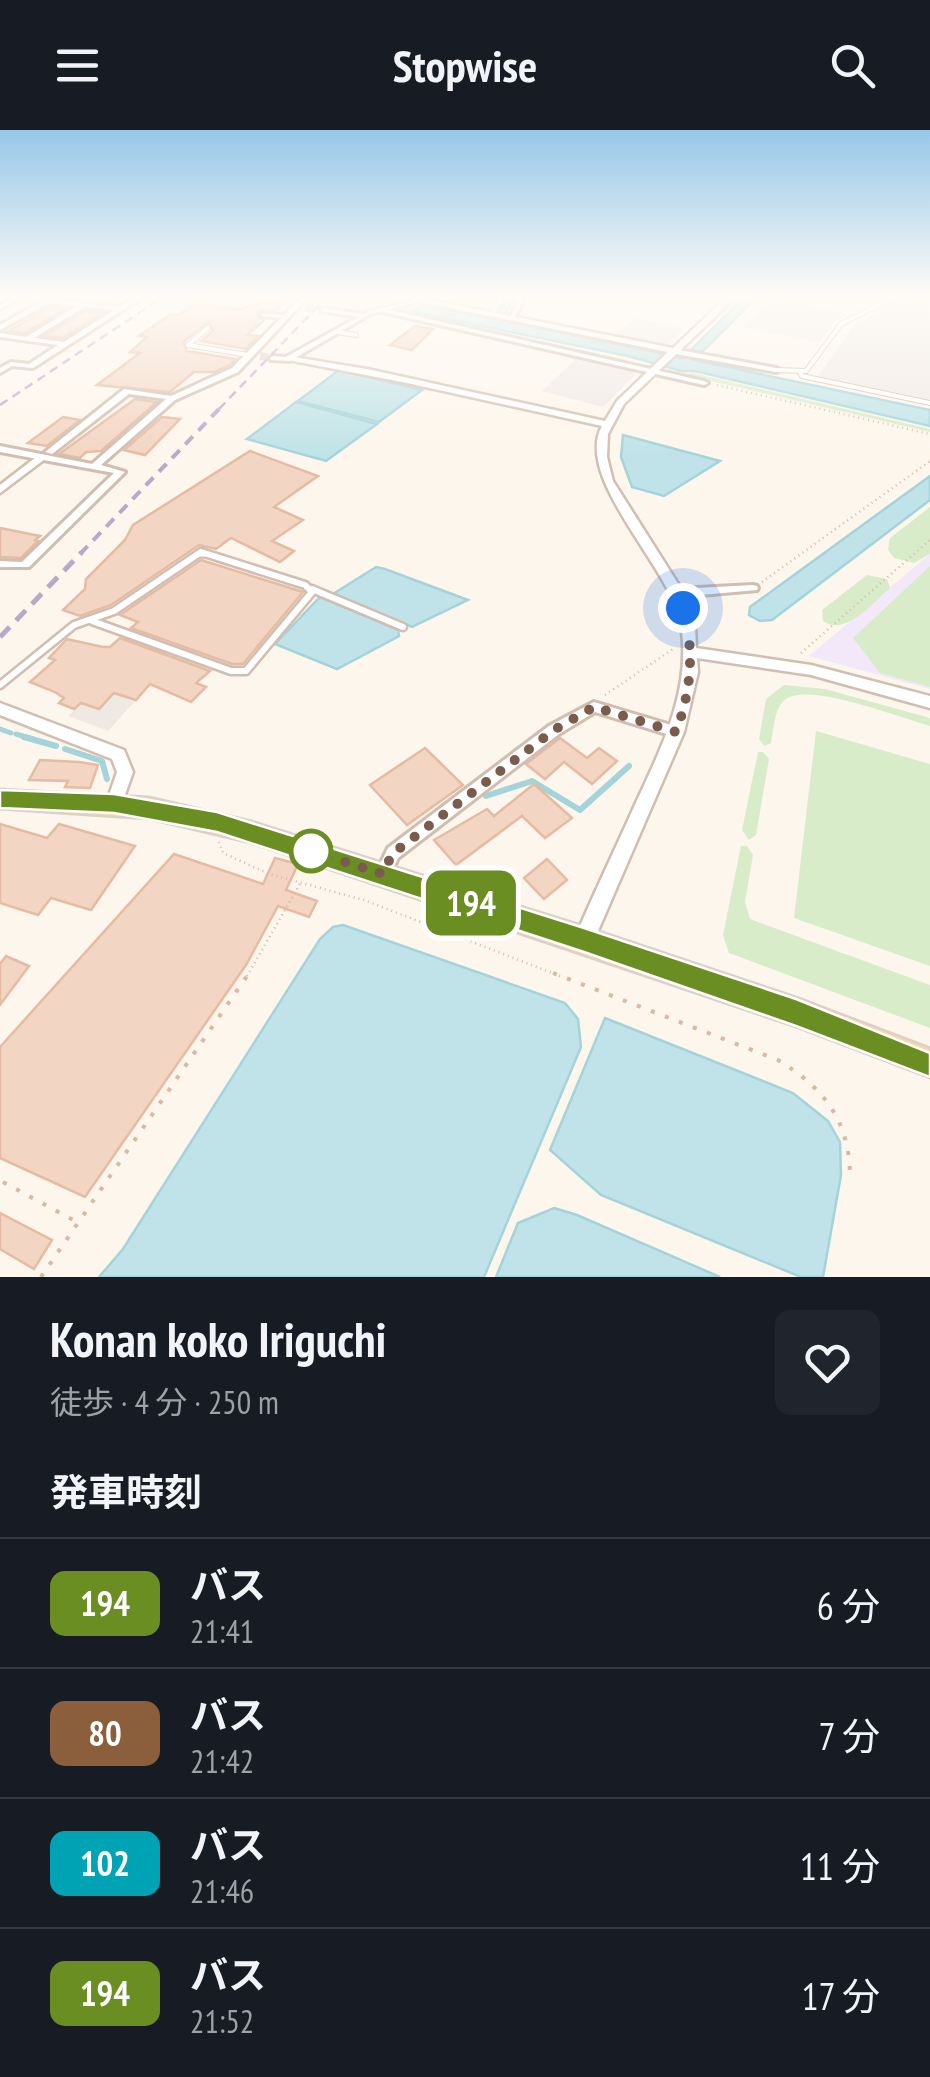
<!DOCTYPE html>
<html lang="ja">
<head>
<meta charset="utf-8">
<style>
	:root { --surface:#171b24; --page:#20242c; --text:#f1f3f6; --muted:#9ea1a6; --line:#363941 }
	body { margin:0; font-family:"PT Sans Narrow","Noto Sans JP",sans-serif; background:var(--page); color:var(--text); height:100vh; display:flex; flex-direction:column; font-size:38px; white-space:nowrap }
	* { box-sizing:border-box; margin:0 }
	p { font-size:32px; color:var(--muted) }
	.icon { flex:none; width:55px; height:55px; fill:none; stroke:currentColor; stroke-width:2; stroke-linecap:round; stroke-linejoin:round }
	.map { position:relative; height:1147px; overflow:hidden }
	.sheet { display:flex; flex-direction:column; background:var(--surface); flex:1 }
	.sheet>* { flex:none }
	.badge { padding:0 20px; border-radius:15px; font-size:35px; line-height:65px }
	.you { position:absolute; width:50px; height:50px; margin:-25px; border:8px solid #fff; border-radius:50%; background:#1a73e8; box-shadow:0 0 0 15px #1a73e833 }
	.map>.badge { position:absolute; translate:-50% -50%; box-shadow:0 0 0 5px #fff }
	h2 { padding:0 50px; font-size:38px; line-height:90px }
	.round { display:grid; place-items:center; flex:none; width:105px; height:105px; border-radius:15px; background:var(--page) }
	.headline { display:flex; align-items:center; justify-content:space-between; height:170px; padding:0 50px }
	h1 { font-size:48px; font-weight:800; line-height:75px }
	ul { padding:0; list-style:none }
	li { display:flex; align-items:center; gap:30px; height:130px; padding:0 50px; border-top:2px solid var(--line) }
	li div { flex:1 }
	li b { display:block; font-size:38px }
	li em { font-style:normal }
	li .badge { min-width:110px; font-weight:700; text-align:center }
	header { display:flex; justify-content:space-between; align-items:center; height:130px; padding:0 50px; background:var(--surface); font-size:45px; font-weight:800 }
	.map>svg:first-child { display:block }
	.industrial { fill:#efe9e4 }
	.education { fill:#f3e8fa }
	.green { fill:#d8ecc9 }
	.water { fill:#bfe3e8; stroke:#a5d3da; stroke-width:2.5 }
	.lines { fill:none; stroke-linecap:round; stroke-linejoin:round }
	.stream-far1 { stroke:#a5d3da; stroke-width:5 }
	.stream { stroke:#a5d3da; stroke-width:6 }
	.building { fill:#f3d5c3; stroke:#e6bba3; stroke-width:2.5 }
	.minor-tunnel { stroke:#dcd0c4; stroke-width:8; stroke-dasharray:8 4; stroke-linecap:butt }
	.service-far2-casing { stroke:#d1beb0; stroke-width:6 }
	.service-far1-casing { stroke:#d1beb0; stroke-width:9 }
	.service-casing { stroke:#d1beb0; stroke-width:11 }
	.minor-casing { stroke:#d1beb0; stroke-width:6 }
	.tertiary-casing { stroke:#d1beb0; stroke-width:5 }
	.primary-casing { stroke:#dad1cd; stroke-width:5 }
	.path-far1 { stroke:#d9b8a5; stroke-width:2.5; stroke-dasharray:1 4; stroke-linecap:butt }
	.path { stroke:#d9b8a5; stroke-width:4; stroke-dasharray:4 11; stroke-linecap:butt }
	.service-far2 { stroke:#fff; stroke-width:4 }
	.service-far1 { stroke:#fff; stroke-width:5 }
	.service { stroke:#fff; stroke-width:6 }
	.minor { fill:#fff; fill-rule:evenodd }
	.tertiary { fill:#fff; fill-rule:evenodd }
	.primary { fill:#fbd9a5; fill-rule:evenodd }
	.rail-far2 { stroke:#b9a8c9; stroke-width:2.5; stroke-dasharray:9 6; stroke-linecap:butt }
	.rail-far1 { stroke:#b9a8c9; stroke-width:4; stroke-dasharray:11 8; stroke-linecap:butt }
	.rail { stroke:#b9a8c9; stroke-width:5; stroke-dasharray:14 9; stroke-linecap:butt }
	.line { fill:#6b8e23; stroke:#fff; stroke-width:2.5 }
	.walk { stroke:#7a5c4d; stroke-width:10; stroke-dasharray:0 18 }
	.stop-dot { fill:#fff; stroke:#6b8e23; stroke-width:5 }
</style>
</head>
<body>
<header><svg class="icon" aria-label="menu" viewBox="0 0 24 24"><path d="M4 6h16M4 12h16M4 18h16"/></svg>Stopwise<svg class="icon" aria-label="search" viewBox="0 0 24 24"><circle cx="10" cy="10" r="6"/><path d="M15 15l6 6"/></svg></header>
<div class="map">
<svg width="930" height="1147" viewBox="0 0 930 1147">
	<rect width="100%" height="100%" fill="#fdf6ec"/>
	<g class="industrial">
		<path d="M770 169 850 185 834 192 819 212 743 197Z"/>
		<path d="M892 169 930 175V270L818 246 859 189 865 190Z"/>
		<path d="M635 188 685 198 666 215 615 205Z"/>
		<path d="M578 227 620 234 636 244 603 277 542 261Z"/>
		<path d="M145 514 177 525 108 601 68 586Z"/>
	</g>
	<path class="education" d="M930 424V559L809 526 846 495Z"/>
	<g class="green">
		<path d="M416 177 413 182 626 230 619 232 393 182Z"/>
		<path d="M693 243 930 299V302L686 245Z"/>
		<path d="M930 377V424L914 433 894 428 888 420 890 408Z"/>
		<path d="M930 436V557L880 543 853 508Z"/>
		<path d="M867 445 887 449 890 458C872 473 846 507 823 491L822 480Z"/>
		<path d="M784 555 825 559 930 588V596C901 588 809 552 786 569 774 577 774 599 771 613L764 616 759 609 766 569Z"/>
		<path d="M816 601 930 634V836L794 788Z"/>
		<path d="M758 622H763L769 629 756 705 749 710 742 700Z"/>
		<path d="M741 716H747L753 725 745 772 750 789 930 855V898L729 823 723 805Z"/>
	</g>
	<g class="water">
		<path d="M509 165H516L502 190 683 228 746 165 757 167 694 230 930 280V296L695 241H681L628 226 413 182 422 175 494 189Z"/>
		<path d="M339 240 422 260 379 292 298 271Z"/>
		<path d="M296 272 377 294 326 331 247 309Z"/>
		<path d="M623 305 720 331 664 366 632 357 621 327Z"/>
		<path d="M930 346V370L772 490 760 491 749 485 750 477Z"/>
		<path d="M376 437 385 439 468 470 412 497 333 464Z"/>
		<path d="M320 467 398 500 399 506 337 539 275 514Z"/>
		<path d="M343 795 565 873 578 889 581 917 484 1147H99L123 1119 320 809 333 797Z"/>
		<path d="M605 888 793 963 828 991 840 1012 841 1045 823 1147H801L601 1065 550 1020Z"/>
		<path d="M554 1078 577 1085 720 1147H496L518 1093Z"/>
	</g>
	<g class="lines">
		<g class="stream-far1">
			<path d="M0 599 11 603"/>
			<path d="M16 604 33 609"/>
		</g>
		<g class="stream">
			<path d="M24 607 56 616"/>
			<path d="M65 619 102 631 107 649"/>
			<path d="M486 666 532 651 580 680 629 636"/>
		</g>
	</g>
	<g class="building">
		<path d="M264 172 283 174 275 181H259V188L264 190 247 205 258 206 246 219 201 211 213 201 209 192 183 212 187 221 236 229 230 235 214 242H194L170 262 97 255 140 223 130 222 147 207 139 206 171 184 178 185 195 174 239 179Z"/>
		<path d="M50 177 66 179 25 203 9 201Z"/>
		<path d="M86 181 103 183 63 208 45 206Z"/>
		<path d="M415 196 433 199 412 220 390 215Z"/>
		<path d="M135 269 157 272 101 321 86 322 80 328 59 324Z"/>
		<path d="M63 287 80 290 47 316 28 313Z"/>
		<path d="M162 287 180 289 145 325 124 320Z"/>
		<path d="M250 321 318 346 274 377 303 390 272 411 294 421 280 432 231 408 216 419 199 415 111 475 80 486 63 480 85 459 86 449 125 410 133 395Z"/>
		<path d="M0 398 40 406 35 410 38 411 21 428 0 427Z"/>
		<path d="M201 430 303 462 243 534H232L131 498 138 492 120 485Z"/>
		<path d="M120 508 210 541 196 553 206 557 191 572 150 554 136 570 114 563 99 579 81 573 74 579 59 573 64 568 55 562 30 552 55 530 49 528 67 509 103 517H110Z"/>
		<path d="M560 608 587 628 599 618 617 631 592 654 564 632 545 649 526 634Z"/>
		<path d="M425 618 463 655 407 695 370 655Z"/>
		<path d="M40 630 79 632 98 635 90 658 65 657 68 651 29 650Z"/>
		<path d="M534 654 572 688 545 708 522 686 456 735 434 710 487 679 494 686Z"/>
		<path d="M0 694 47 708 59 694 135 716 91 780 51 768 38 785 0 773Z"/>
		<path d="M174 724 263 754 275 728 298 734 286 760 317 771 309 787 278 776 246 835 85 1067 0 1028V917Z"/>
		<path d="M547 729 567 750 544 769 524 748Z"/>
		<path d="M6 826 29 836 0 875V834Z"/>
		<path d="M0 1083 52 1110 34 1139 0 1119Z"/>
	</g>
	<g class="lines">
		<g class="minor-tunnel">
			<path d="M306 178 323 180"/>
			<path d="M260 226 274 228"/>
		</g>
		<defs>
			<g id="service-far2">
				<path d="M284 165 305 167"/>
				<path d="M211 169 242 172 267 165"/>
				<path d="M492 183 501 170 494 165"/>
				<path d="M208 198 188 215 248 225"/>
				<path d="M338 202 356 205"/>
				<path d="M776 240 806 241 841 194 898 165"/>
				<path d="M799 241 802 246 930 273"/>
			</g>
			<path id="service-far1" d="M198 424H207"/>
			<g id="service">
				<path d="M312 459 403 497"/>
				<path d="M0 555 74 495 114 481 201 422 305 455 312 462 246 541H231L92 491"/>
			</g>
			<g id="minor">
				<path d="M19 165H27L0 179V175Z"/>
				<path d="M53 165 59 166 54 170 119 177 138 165H146L33 238 12 236 0 243V238L11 232 29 234 58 215 0 207V203L26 207 77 176 49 173 0 200V195ZM85 177 114 180 64 212 34 208Z"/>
				<path d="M303 165H310L238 242 175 270 101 335 125 342 29 437H0V431L22 432 114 343 0 322V316L92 334 166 269 129 264 52 324 45 322 124 259 171 266 232 238 281 188 262 186V184L284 185Z"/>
				<path d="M520 165H526L514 188H510Z"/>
				<path d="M759 165H768V166L765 168Z"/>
				<path d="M323 178 363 184 371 180 374 182 290 231 271 230 270 228 274 226 286 227 358 187 321 181Z"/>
				<path d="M380 178 704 251 708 253 704 255 378 181Z"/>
				<path d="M674 219 776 238 780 240 776 242 671 223V219Z"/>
				<path d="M753 455 757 456 758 458 757 460 678 467 673 463 678 459Z"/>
				<path d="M594 572 681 598 682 602 681 606 676 607 595 582 559 604 398 728 388 750 383 752 378 750 375 745 388 718 549 596Z"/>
			</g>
			<g id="tertiary">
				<path d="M421 165H431L425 169 673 218 729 165H738L624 274 608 304 607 327 613 351 684 463 695 494 696 518 811 535 930 566V578L811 545 697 528 698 542 684 602 591 817 584 819 577 817 574 810C593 765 614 722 634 677 660 620 692 561 681 495 672 438 573 349 602 296L407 253 283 229 287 226 367 239 605 291 617 271 668 222 419 172 371 184 367 182 408 172Z"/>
				<path d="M40 324 49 326 0 363V355Z"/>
				<path d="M0 573 124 620 133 642 120 679 114 681 108 679 106 674 117 642 112 629 0 585Z"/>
			</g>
			<path id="primary" d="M0 660 149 668 251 692 584 797 796 868 930 919V947L796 896 251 712 149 688 0 678Z"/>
		</defs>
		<use href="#service-far2" class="service-far2-casing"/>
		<use href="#service-far1" class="service-far1-casing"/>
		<use href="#service" class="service-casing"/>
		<use href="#minor" class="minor-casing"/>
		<use href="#tertiary" class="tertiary-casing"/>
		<use href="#primary" class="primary-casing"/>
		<g class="path-far1">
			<path d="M776 169 842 182"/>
			<path d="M717 255 930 304"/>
			<path d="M762 452 930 331"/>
			<path d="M801 523 930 410"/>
			<path d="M605 565 673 519"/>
			<path d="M219 712 223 723 269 744 364 770 560 846"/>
			<path d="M247 846 300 754"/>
		</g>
		<g class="path">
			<path d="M553 843 778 930C824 958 850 991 850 1047"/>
			<path d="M3 1052 77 1092"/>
			<path d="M41 1147 249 843"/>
		</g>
		<use href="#service-far2" class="service-far2"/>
		<use href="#service-far1" class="service-far1"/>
		<use href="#service" class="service"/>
		<use href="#minor" class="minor"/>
		<use href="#tertiary" class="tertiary"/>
		<use href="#primary" class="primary"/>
		<g class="rail-far2">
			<path d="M0 275 166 165"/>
			<path d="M219 279 329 165"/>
		</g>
		<path class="rail-far1" d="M80 424 221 277"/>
		<path class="rail" d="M0 507 82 422"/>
	</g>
	<linearGradient id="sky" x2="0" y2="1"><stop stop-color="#97c7e8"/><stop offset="0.51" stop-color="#fefbf6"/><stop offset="1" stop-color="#fefbf6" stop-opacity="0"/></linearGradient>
	<rect width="930" height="326" fill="url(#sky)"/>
	<path class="line" d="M0 660 114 664 217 682 584 798 796 869 930 923V947L796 896 584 822 217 702 114 683 0 678Z"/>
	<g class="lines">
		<path class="walk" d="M311 721 383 744 392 724 554 600 594 577 676 602C691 561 695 522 683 478"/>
	</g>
	<circle class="stop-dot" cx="311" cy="721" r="20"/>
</svg>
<div class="you" style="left:683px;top:478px"></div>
<b class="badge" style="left:471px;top:773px;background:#6b8e23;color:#fff">194</b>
</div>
<section class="sheet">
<div class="headline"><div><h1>Konan koko Iriguchi</h1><p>徒歩 · 4 分 · 250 m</p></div><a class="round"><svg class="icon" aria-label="heart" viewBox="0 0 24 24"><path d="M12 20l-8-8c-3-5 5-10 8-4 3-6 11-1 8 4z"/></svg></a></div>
<h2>発車時刻</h2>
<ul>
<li><span class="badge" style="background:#6b8e23;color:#fff">194</span><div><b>バス</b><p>21:41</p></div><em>6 分</em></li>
<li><span class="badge" style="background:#8b5e3c;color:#fff">80</span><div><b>バス</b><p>21:42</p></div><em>7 分</em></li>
<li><span class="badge" style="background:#00a3b4;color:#fff">102</span><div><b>バス</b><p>21:46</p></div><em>11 分</em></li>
<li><span class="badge" style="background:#6b8e23;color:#fff">194</span><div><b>バス</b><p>21:52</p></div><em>17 分</em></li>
</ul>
</section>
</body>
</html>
